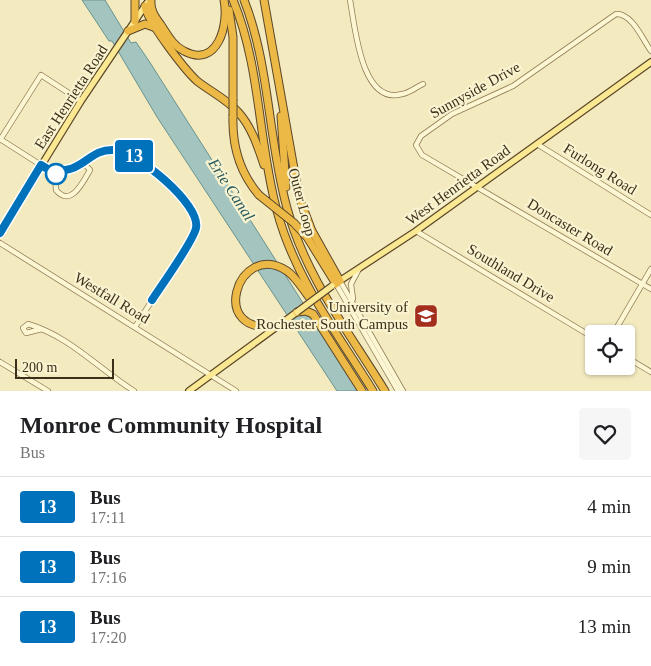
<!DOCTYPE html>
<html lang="en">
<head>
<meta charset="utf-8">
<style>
	:root { --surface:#fff; --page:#f6f6f6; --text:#202124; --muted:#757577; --line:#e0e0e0 }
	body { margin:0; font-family:Georgia,serif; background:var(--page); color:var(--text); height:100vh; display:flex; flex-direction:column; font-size:19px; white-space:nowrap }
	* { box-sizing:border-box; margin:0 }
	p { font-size:16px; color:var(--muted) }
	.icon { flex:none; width:28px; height:28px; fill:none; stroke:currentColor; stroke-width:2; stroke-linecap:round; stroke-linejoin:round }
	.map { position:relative; height:391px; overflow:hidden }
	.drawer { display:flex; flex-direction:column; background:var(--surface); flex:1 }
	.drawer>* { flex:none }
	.badge { padding:0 10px; border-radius:4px; font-size:18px; line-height:32px }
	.tools { position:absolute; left:585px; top:325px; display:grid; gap:10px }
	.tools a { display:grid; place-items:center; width:50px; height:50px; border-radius:5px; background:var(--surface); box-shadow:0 1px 4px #0004; font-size:25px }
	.scale { position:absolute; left:15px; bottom:12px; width:99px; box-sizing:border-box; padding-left:5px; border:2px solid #3c2f1b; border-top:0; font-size:14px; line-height:18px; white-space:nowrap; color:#3c2f1b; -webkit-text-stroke:4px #f9f3d0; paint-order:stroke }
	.map>.badge { position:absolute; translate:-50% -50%; box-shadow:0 0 0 2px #fff }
	.round { display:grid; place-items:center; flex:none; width:52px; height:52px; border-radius:5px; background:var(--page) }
	.head { display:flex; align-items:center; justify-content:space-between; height:85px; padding:0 20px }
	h1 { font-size:24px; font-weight:700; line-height:38px }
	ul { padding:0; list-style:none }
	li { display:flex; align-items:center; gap:15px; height:60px; padding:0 20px; border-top:1px solid var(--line) }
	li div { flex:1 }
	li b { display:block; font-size:19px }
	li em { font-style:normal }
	li .badge { min-width:55px; font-weight:700; text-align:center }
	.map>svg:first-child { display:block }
	.water { fill:#a3c4bf; stroke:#69938e }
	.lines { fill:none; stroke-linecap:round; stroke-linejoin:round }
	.minor-casing { stroke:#8e7b55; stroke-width:6 }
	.major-casing { stroke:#5b472a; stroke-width:8 }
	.highway-casing { stroke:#5b472a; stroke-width:9 }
	.minor { stroke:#fdf6d3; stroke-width:4.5 }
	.major { stroke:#fbe892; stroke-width:5.5 }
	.highway { stroke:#ecb946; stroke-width:7 }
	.major-bridge-casing { stroke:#5b472a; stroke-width:8; stroke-linecap:butt }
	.highway-bridge-casing { stroke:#5b472a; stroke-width:9; stroke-linecap:butt }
	.major-bridge { stroke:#fbe892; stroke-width:5.5 }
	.highway-bridge { stroke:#ecb946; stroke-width:7 }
	.line-casing { stroke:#fff; stroke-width:11 }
	.line { stroke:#0072bc; stroke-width:8 }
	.stop-dot { fill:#fff; stroke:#0072bc; stroke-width:2.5 }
	.labels { text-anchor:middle; stroke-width:4.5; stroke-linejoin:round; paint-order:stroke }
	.street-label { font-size:15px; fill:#3c2f1b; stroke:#f9f3d0 }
	.poi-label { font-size:15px; fill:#3c2f1b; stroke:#f9f3d0; text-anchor:end }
	.water-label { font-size:16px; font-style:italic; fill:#295a5d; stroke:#f9f3d0 }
</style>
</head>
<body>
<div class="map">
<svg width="651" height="391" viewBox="0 0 651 391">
	<rect width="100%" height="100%" fill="#f3eabf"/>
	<path class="water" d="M82 0H105L131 43 136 42 149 61 359 391H337L157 117 112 41H109Z"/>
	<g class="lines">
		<defs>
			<g id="minor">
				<path d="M350 0C355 26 361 106 402 94 410 93 416 87 423 84"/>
				<path d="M651 51C643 40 632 13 616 14L513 86 452 114 421 136 416 145 422 155 651 289"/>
				<path d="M0 139 55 174"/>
				<path d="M0 140 41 75 81 101"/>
				<path d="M537 144 651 215"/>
				<path d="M55 174C61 170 67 171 73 168 88 162 96 148 115 150 138 153 188 196 195 218 197 225 196 230 193 236L135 327"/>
				<path d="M55 174 56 190C71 208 83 182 90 170L82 161"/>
				<path d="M416 231 594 338"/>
				<path d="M0 243 236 391"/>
				<path d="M340 281 403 391"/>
				<path d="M336 284 398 391"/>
				<path d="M353 299 351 284 359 269"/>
				<path d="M42 329 26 333 23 328 28 324C69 336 99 369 134 391"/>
				<path d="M613 334 651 269"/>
				<path d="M626 357 651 372"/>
				<path d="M0 362 48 391"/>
			</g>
			<g id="major">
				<path d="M0 233 81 101 147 3"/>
				<path d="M338 282 416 231 651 62"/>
				<path d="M189 391 297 312"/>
			</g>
			<g id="highway">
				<path d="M135 0V21"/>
				<path d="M151 0C150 10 155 17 161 25 167 34 173 46 184 51 218 69 229 24 224 0"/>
				<path d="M233 0C261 67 258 142 277 211 295 278 337 333 373 391"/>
				<path d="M244 0C270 66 268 140 287 208 305 276 349 332 385 391"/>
				<path d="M264 0 299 197 312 231 340 281"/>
				<path d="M145 6C147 21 185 70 197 81 211 92 227 99 239 113 252 128 258 147 264 165"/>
				<path d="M229 10 233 37V99"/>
				<path d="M128 31 145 24 156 28"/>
				<path d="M233 116C232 146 239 172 259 195"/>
				<path d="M281 116 286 187"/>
				<path d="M307 237 336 284"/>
				<path d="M297 312 306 311 313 314 362 391"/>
				<path d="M279 325C206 340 237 238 287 271 296 277 302 288 309 297"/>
			</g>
		</defs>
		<use href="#minor" class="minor-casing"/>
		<use href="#major" class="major-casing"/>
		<use href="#highway" class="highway-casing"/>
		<use href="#minor" class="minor"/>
		<use href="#major" class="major"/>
		<use href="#highway" class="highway"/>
		<defs>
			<path id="major-bridge" d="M297 312 332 286"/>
			<g id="highway-bridge">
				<path d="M233 99V116"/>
				<path d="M259 195 294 223 307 237"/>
			</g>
		</defs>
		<use href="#major-bridge" class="major-bridge-casing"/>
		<use href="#highway-bridge" class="highway-bridge-casing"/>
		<use href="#major-bridge" class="major-bridge"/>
		<use href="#highway-bridge" class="highway-bridge"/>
	</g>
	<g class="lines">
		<defs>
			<path id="line" d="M0 233 41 165 56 174C60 169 67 171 73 168 88 162 95 149 114 150 137 152 201 204 196 228 193 242 161 286 152 300"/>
		</defs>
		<use href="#line" class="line-casing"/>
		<use href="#line" class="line"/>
	</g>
	<defs>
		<symbol id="university-square" viewBox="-11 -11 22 22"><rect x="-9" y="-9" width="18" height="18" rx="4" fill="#a42e1e" stroke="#f9f3d0"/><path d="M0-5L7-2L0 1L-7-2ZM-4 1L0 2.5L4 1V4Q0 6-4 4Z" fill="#fff"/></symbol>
	</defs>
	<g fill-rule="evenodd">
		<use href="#university-square" x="412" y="302" width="28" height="28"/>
	</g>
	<circle class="stop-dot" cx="56" cy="174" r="10"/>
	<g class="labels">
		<g class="street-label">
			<text transform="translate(475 90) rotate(-29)" y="5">Sunnyside Drive</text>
			<text transform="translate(71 97) rotate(-57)" y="5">East Henrietta Road</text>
			<text transform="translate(600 169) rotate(32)" y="5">Furlong Road</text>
			<text transform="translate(458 185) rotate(-36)" y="5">West Henrietta Road</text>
			<text transform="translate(302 202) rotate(75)" y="5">Outer Loop</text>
			<text transform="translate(570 227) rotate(31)" y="5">Doncaster Road</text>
			<text transform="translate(511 273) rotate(31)" y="5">Southland Drive</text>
			<text transform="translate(112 298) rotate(31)" y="5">Westfall Road</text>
		</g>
		<g class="poi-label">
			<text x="408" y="312">University of<tspan x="408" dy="17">Rochester South Campus</tspan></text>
		</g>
		<g class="water-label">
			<text transform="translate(232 189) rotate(57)" y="6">Erie Canal</text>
		</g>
	</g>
</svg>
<div class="tools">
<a><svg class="icon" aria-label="locate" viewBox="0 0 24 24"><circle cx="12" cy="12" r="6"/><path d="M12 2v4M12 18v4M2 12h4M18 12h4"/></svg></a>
</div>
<div class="scale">200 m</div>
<b class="badge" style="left:134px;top:156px;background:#0072bc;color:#fff">13</b>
</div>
<section class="drawer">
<div class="head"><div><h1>Monroe Community Hospital</h1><p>Bus</p></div><a class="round"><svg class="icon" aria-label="heart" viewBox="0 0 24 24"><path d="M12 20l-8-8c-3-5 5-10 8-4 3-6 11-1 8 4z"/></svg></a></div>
<ul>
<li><span class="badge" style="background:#0072bc;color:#fff">13</span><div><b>Bus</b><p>17:11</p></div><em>4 min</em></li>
<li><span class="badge" style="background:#0072bc;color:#fff">13</span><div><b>Bus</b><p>17:16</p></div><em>9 min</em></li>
<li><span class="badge" style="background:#0072bc;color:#fff">13</span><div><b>Bus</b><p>17:20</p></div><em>13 min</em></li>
</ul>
</section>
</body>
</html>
